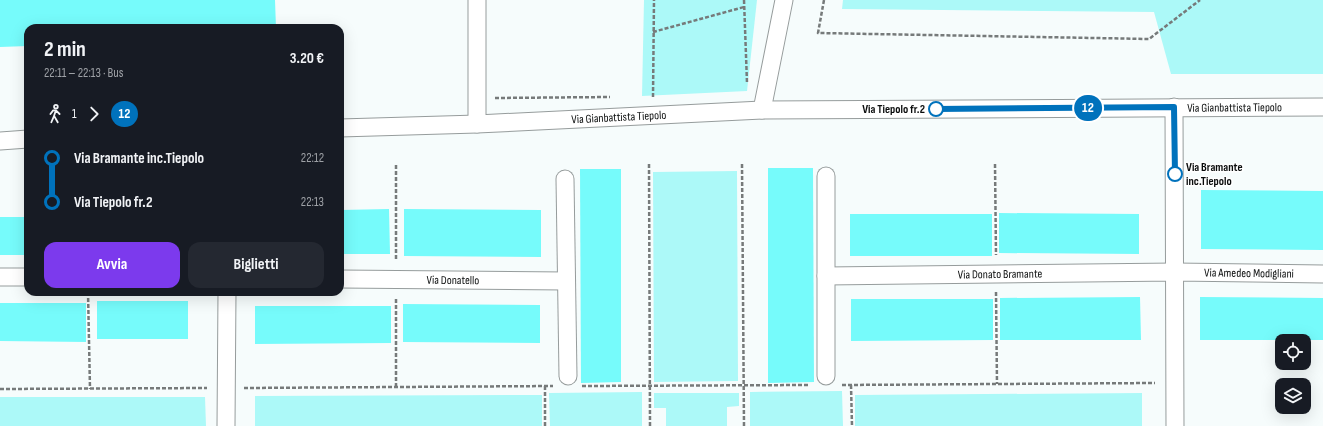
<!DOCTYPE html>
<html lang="it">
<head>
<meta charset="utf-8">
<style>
	:root { --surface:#171b24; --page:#242831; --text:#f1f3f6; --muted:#9ea1a6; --accent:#7c3aed }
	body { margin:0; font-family:"Sofia Sans Condensed",sans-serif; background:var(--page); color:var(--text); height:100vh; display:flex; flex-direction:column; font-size:15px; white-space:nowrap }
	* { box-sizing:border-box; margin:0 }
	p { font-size:13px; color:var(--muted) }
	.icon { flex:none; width:22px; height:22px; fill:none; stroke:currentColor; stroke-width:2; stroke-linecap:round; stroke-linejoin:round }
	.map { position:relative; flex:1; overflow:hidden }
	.drawer { position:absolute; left:24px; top:24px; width:320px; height:272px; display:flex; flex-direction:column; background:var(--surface); border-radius:12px; box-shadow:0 4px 16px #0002 }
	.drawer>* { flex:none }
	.badge { padding:0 8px; border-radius:13px; font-size:14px; line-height:26px }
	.buttons { position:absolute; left:1275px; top:334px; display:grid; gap:8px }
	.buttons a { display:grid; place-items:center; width:36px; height:36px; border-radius:8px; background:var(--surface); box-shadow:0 4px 16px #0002; font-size:20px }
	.map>.badge { position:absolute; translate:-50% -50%; box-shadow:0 0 0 2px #fff }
	.legs { display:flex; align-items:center; gap:6px; height:44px; padding:0 20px; font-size:13px }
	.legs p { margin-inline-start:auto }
	.head { display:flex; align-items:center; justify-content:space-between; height:68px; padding:0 20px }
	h1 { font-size:22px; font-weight:700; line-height:30px }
	.primary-button { display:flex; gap:8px; margin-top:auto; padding:8px 20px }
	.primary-button a { flex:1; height:46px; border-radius:12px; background:var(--accent); color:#fff; font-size:16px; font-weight:700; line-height:46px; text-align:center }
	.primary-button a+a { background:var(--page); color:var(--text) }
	ul { padding:0 20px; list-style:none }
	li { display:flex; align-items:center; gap:14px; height:44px; font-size:15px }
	li i { display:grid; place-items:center; width:6px; height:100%; margin:0 5px; background:currentColor }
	li i::after { content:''; width:10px; height:10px; margin:-5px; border:3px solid; border-radius:50%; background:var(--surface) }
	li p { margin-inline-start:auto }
	li:first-child i { background:linear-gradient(#0000 50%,currentColor 0) }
	li:last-child i { background:linear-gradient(currentColor 50%,#0000 0) }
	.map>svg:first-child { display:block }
	.green { fill:#acf9f8 }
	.building { fill:#76fbfb }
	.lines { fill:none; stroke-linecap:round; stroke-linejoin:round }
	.minor-casing { stroke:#969c9c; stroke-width:19 }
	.path { stroke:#767a7a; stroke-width:2.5; stroke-dasharray:4 2; stroke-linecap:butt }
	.minor { stroke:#fff; stroke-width:17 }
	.line-1-casing { stroke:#fff; stroke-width:9 }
	.line-1 { stroke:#0072bc; stroke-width:6 }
	.stop-1-dot { fill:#fff; stroke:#0072bc; stroke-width:2 }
	.labels { text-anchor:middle; stroke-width:3; stroke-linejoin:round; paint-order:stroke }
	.street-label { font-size:12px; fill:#0a0c0c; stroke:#fff }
	.stop-label { font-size:12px; font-weight:bold; fill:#0a0c0c; stroke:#fff; text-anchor:end }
</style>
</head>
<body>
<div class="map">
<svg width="1323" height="426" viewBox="0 0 1323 426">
	<rect width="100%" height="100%" fill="#f6fcfc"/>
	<g class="green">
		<path d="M644 0H757L747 91 642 96Z"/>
		<path d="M843 0H1323V74H1171L1154 12 842 9Z"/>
		<path d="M737 171 738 381 654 382 653 172Z"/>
		<path d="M842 391 843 426H750V392Z"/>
		<path d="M642 392V426H550L549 393Z"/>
		<path d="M654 393H739V406L727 407V426H666V408H654Z"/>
		<path d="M1142 393V426H855V395Z"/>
		<path d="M542 395V426H255V396Z"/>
		<path d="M0 397H205L206 426H0Z"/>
	</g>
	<g class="building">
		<path d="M0 0H275L276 28H28V46L0 47Z"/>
		<path d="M768 168H813L814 382 768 383Z"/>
		<path d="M580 169H621V382L581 383Z"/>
		<path d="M1201 190 1323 191V250L1201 249Z"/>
		<path d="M389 209 390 254H340V210Z"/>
		<path d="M404 209 541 210V257L404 256Z"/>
		<path d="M999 213 1139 214V254L999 253Z"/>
		<rect x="850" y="214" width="142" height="42"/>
		<rect x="0" y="217" width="28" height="38"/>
		<path d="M1140 297 1141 340H1000V298Z"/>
		<path d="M1200 297 1323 298V340H1200Z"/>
		<path d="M851 299H993V340L851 341Z"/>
		<rect x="97" y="301" width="91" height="38"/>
		<path d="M0 303H86V342L0 341Z"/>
		<path d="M403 304 540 305V343L403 342Z"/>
		<path d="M255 306H391V343L255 344Z"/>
	</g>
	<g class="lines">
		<defs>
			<g id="minor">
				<path d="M477 0V124"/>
				<path d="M1174 107 1175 426"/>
				<path d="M762 110 784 0"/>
				<path id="s1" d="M340 128 477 124 762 110 1323 107"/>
				<path d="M0 141 28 139"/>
				<path d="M565 179 568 376"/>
				<path id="s2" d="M826 276 1175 272 1323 274"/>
				<path d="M0 277H28"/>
				<path id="s3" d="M340 279 566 281"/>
				<path d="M826 376V176"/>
				<path d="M226 426 227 292"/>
			</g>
		</defs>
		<use href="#minor" class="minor-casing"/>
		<g class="path">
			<path d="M744 0 747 83"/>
			<path d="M824 0 818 33 1149 39 1200 0"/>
			<path d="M653 32 744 7"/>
			<path d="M653 97 654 0"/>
			<path d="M495 98 610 97"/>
			<path d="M649 164 650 426"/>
			<path d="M742 164 744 426"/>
			<path d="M995 164 996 255"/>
			<path d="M396 165V261"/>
			<path d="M88 292 90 389"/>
			<path d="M996 292 997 384"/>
			<path d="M842 385 1155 383"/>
			<path d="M851 385 852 426"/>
			<path d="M545 386V426"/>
			<path d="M582 386 809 385"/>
			<path d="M396 387V298"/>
			<path d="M244 388 553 386"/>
			<path d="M0 389 207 388"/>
		</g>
		<use href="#minor" class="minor"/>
	</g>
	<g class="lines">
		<defs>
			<path id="line-1" d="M936 109 1174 107 1175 174"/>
		</defs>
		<use href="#line-1" class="line-1-casing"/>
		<use href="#line-1" class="line-1"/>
	</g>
	<g class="stop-1-dot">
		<circle cx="936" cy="109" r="7"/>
		<circle cx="1175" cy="174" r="7"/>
	</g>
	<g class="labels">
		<g class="street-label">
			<text dy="4" stroke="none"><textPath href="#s1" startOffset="895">Via Gianbattista Tiepolo</textPath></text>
			<text dy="4" stroke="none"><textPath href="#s1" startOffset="279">Via Gianbattista Tiepolo</textPath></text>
			<text dy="4" stroke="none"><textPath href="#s2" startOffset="423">Via Amedeo Modigliani</textPath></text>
			<text dy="4" stroke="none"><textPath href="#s2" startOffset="174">Via Donato Bramante</textPath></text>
			<text dy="4" stroke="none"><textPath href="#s3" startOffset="113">Via Donatello</textPath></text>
		</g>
		<g class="stop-label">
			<text x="925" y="113">Via Tiepolo fr.2</text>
			<text x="1186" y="171" text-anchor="start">Via Bramante<tspan x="1186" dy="14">inc.Tiepolo</tspan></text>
		</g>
	</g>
</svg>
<div class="buttons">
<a><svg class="icon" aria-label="locate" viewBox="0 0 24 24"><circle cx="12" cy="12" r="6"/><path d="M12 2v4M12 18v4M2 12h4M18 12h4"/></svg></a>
<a><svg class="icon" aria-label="layers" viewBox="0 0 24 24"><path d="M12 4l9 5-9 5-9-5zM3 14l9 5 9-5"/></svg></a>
</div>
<b class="badge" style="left:1088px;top:108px;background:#0072bc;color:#fff">12</b>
<section class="drawer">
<div class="head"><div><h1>2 min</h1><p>22:11 – 22:13 · Bus</p></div><b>3.20 €</b></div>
<div class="legs"><svg class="icon" aria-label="walk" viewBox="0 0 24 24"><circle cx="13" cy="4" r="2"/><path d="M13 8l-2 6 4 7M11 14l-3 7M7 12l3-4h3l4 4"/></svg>1<svg class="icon" aria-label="forward" viewBox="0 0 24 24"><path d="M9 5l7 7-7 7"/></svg><b class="badge" style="background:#0072bc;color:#fff">12</b></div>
<ul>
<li><i style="color:#0072bc"></i><b>Via Bramante inc.Tiepolo</b><p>22:12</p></li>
<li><i style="color:#0072bc"></i><b>Via Tiepolo fr.2</b><p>22:13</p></li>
</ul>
<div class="primary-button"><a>Avvia</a><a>Biglietti</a></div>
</section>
</div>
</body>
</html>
